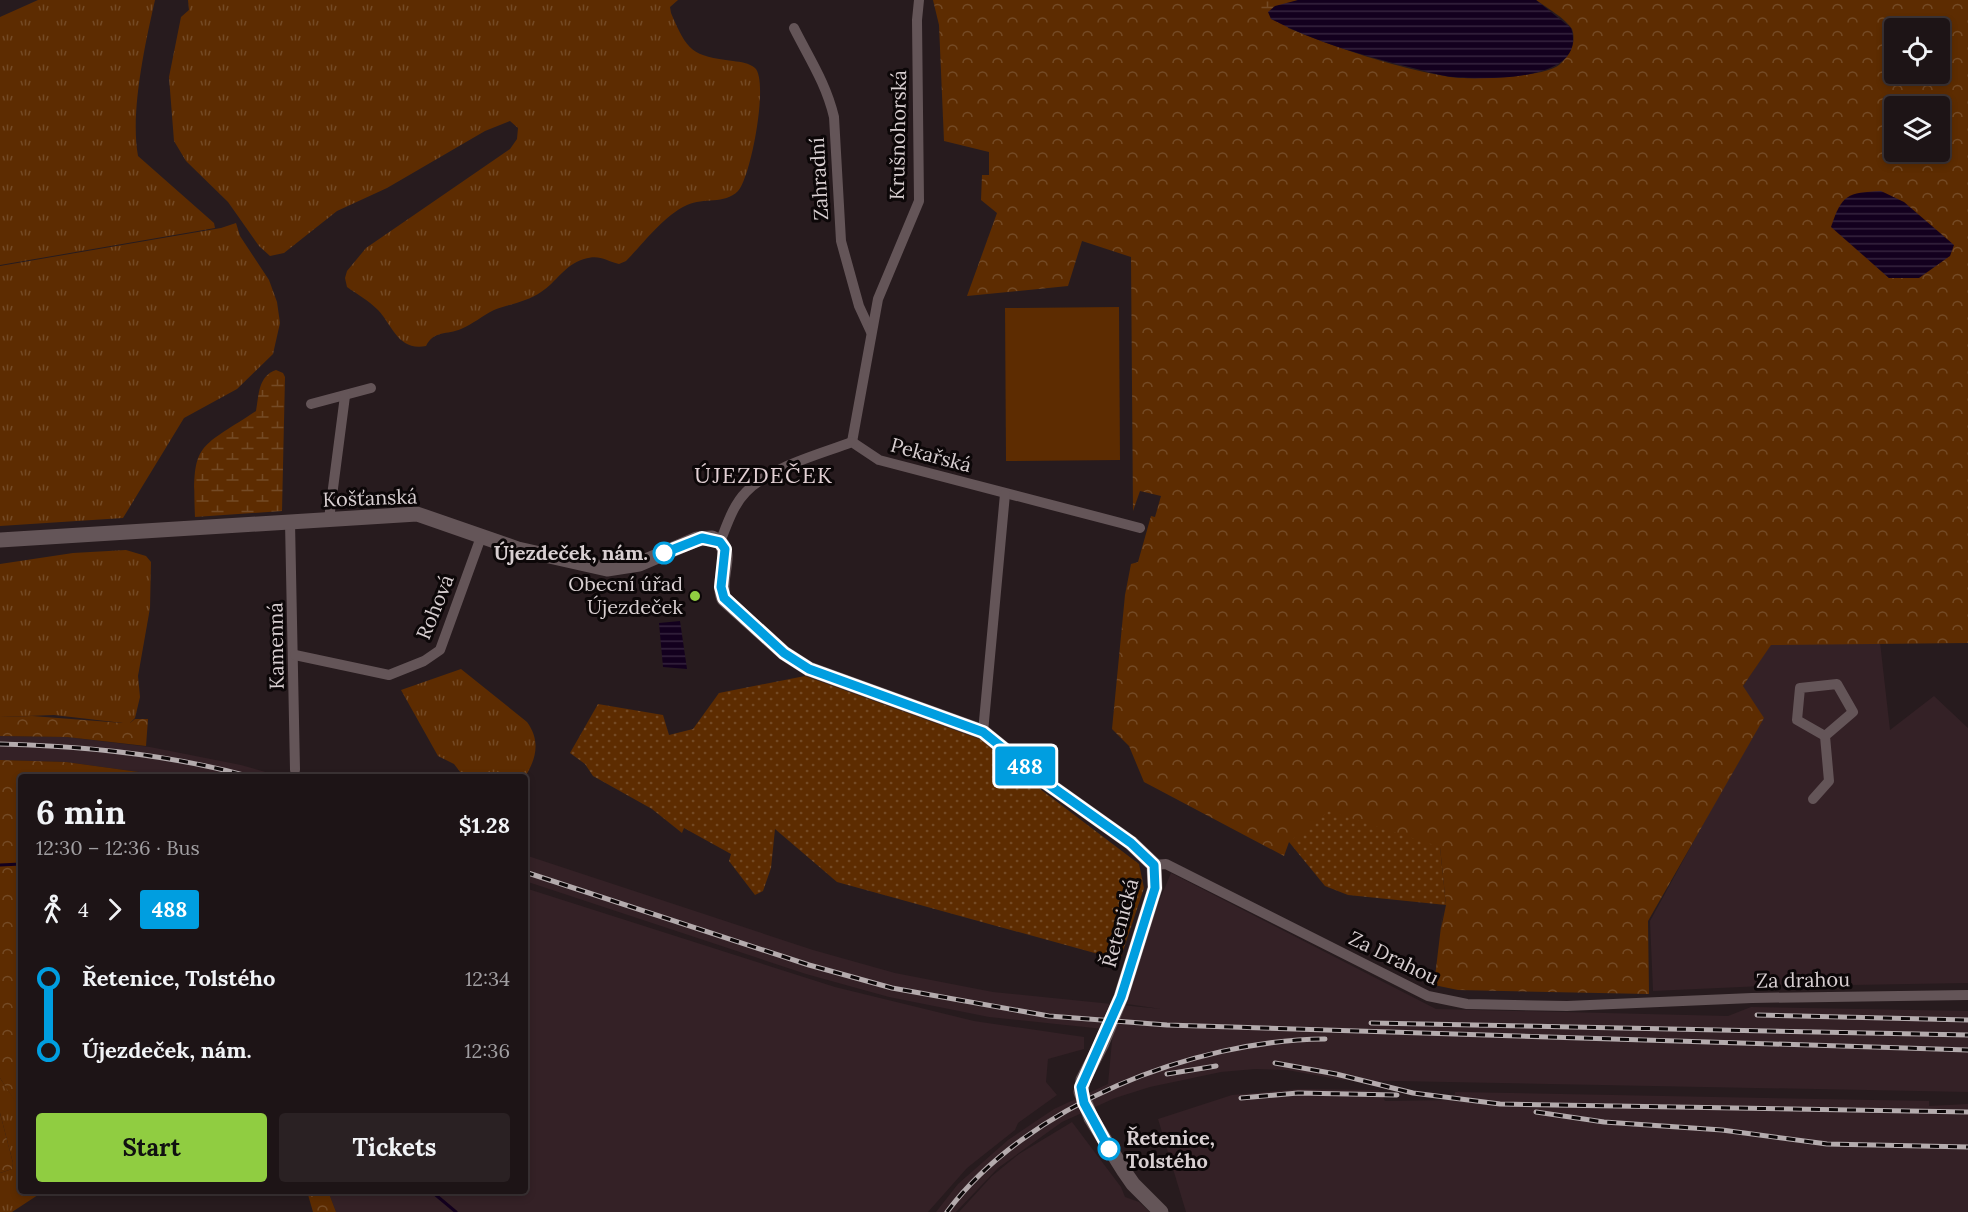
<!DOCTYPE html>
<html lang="en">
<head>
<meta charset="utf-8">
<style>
	:root { --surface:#1d1416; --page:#2a2123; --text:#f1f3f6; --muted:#a09ea1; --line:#3b3335; --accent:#90cd41 }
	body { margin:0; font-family:Lora,serif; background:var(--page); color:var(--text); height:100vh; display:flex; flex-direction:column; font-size:22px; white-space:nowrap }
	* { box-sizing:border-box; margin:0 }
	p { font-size:20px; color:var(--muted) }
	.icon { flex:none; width:33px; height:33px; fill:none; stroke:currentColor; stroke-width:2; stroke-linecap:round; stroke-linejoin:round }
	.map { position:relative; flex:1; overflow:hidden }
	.details { position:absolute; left:18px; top:774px; width:510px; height:420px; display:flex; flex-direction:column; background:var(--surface); border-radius:6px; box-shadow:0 3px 9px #0003,0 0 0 2px var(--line) }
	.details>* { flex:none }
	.badge { padding:0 12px; border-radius:4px; font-size:21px; line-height:39px }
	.tools { position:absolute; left:1884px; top:18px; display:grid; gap:12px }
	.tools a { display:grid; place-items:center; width:66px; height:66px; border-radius:6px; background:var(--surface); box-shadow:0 3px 9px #0003,0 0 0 2px var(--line); font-size:30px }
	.map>.badge { position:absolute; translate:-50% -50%; box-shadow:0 0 0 3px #fff }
	.legs { display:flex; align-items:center; gap:9px; height:66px; padding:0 18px; font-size:20px }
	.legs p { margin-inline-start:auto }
	.head { display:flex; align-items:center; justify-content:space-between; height:102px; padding:0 18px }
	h1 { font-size:33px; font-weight:700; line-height:45px }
	.button { display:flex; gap:12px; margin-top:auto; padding:12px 18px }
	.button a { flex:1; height:69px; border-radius:6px; background:var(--accent); color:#111; font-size:24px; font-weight:700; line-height:69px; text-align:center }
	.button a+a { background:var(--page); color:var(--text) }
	ul { padding:0 18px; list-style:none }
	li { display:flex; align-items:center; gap:21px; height:72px; font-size:22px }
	li i { display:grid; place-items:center; width:9px; height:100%; margin:0 8px; background:currentColor }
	li i::after { content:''; width:15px; height:15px; margin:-8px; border:4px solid; border-radius:50%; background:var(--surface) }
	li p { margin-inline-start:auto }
	li:first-child i { background:linear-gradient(#0000 50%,currentColor 0) }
	li:last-child i { background:linear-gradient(currentColor 50%,#0000 0) }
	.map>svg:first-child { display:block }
	.built { fill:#342126 }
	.grass { fill:url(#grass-tufts) }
	.forest { fill:url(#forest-crowns); fill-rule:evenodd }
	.wetland { fill:url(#wetland-marsh) }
	.garden { fill:url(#garden-dots) }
	.pitch { fill:#5d2c01 }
	.water { fill:url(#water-rules) }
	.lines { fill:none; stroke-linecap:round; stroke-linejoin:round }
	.stream { stroke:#13001e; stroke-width:3 }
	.street { stroke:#645558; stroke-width:10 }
	.secondary { stroke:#645558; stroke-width:15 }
	.rail-casing { stroke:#b4abad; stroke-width:5 }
	.rail { stroke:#0c0708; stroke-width:3; stroke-dasharray:9; stroke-linecap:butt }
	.line-1-casing { stroke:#fff; stroke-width:14 }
	.line-1 { stroke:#009ee0; stroke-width:9 }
	.stop-1-dot { fill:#fff; stroke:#009ee0; stroke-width:3 }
	.poi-dot { fill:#90cd41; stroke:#0c0708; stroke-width:2 }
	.labels { text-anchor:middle; stroke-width:6; stroke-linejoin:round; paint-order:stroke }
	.street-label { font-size:20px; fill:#d8cfd1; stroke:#0c0708 }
	.stop-label { font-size:20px; font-weight:bold; fill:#d8cfd1; stroke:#0c0708; text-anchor:end }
	.poi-label { font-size:20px; fill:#d8cfd1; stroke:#0c0708; text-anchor:end }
	.quarter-label { font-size:22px; letter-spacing:1.5px; fill:#e2d0d4; stroke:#0c0708 }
</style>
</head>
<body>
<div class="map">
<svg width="1968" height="1212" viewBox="0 0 1968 1212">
	<defs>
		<pattern id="grass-tufts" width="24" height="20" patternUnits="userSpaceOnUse" patternTransform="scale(1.5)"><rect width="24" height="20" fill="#5d2c01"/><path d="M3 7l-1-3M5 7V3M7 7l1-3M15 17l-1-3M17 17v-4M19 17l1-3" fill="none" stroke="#744a25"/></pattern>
		<pattern id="forest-crowns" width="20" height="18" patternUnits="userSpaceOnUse" patternTransform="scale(1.5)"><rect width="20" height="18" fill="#5d2c01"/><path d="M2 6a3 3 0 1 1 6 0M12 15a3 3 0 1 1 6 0" fill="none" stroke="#744a25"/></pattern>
		<pattern id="wetland-marsh" width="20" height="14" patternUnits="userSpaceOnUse" patternTransform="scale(1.5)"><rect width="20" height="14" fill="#5d2c01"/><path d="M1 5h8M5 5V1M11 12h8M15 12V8" fill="none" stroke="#744a25"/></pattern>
		<pattern id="garden-dots" width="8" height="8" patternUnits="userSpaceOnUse" patternTransform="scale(1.5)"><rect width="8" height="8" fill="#5d2c01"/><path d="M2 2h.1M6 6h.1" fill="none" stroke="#744a25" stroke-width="1.8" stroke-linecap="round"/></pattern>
		<pattern id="water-rules" width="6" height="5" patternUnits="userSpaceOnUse" patternTransform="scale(1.5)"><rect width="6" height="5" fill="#13001e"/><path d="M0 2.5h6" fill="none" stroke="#35243e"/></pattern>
	</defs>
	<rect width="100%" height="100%" fill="#271b1e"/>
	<g class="built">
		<path d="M1880 642 1890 730 1934 696 1968 728V983L1852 985 1838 989 1824 976 1808 984 1653 991 1650 921 1749 740 1743 686 1771 644Z"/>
		<path d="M0 736 67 737 150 747 241 765 283 777H175L66 762 0 760Z"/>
		<path d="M525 855 813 950 895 973 993 992 1161 1009 1127 1004 1155 911 1171 873 1436 1009 1728 1016 1751 1007 1968 1011V1092L1342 1080 1287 1070 1255 1069 1221 1072 1150 1087 1115 1098 1062 1122 998 1168 956 1212H936L958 1184 1008 1140 1054 1109 1108 1084 1113 1030 989 1017 889 997 806 974 525 881Z"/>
		<path d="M525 888 835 987 974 1021 1084 1037V1049L1048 1059 1046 1082 1057 1095 1018 1123 1015 1130 967 1168 928 1212H336L328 1191H525Z"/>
		<path d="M1299 1089 1379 1090 1385 1101 1454 1100 1455 1092 1929 1101V1106L1968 1104V1212H1186L1158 1119 1232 1095Z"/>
		<path d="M1072 1122 1121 1187 1125 1197 1139 1202 1150 1212H959L992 1176 1019 1154Z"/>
	</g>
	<g class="grass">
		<path d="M38 0H155C145 44 130 113 138 156L214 223 215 228 0 265V17Z"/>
		<path d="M188 0H678L670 7 671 13C687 51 692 56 733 61 741 62 749 63 755 68 769 81 751 177 738 191 724 205 704 197 687 205 663 216 644 243 626 261L619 264C606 261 600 254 584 259 564 265 557 282 541 292 527 302 509 304 494 310 482 316 473 324 461 329 447 335 434 330 426 346 398 351 393 326 378 310 369 301 357 294 347 287L345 278 347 271 366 248 510 149 517 139 518 128 510 121 485 131 387 188 337 211 284 253 270 256 259 246 228 202 186 161 174 141 169 77 181 17 189 10Z"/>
		<path d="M236 223 240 236 269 280 277 302 280 323 273 354 237 389 184 418 123 518 0 526V266L221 228Z"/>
		<path d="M126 550 146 556 151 562 150 608 138 676 140 697 135 718 130 723H123L54 715 0 717V564L73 553Z"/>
		<path d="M461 669 527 722C541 741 536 759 525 777H464L454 764 438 756 401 690Z"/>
		<path d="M0 1078 18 1105 21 1104V1191H44L12 1212H0V1173L12 1169 13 1163 0 1113Z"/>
	</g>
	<g class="forest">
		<path d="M933 0H1298L1289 4 1288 28C1339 49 1396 68 1450 77 1472 80 1542 78 1559 65 1565 60 1569 54 1572 47 1574 42 1574 34 1572 29 1565 18 1547 8 1536 0H1968V643L1771 645 1743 686 1764 718 1648 921 1649 994 1458 990 1434 985 1443 910 1441 929 1446 905 1440 847 1289 842 1284 856 1144 782 1129 746 1112 729 1125 595 1131 564 1138 562 1151 516 1155 517 1161 496 1140 491 1133 511 1131 257 1082 241 1068 286 967 296 997 213 981 200 982 175H989V152L944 141 939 25ZM1894 28H1940V74H1894ZM1894 106H1940V152H1894ZM1904 202 1889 278 1870 261Z"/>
		<path d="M32 716 123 723H130L135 719H148L146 746 67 737 0 736V717Z"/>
		<path d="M0 760 66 762 175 777H21V1104L18 1106 0 1078Z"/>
		<path d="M0 1113 13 1163 12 1169 0 1173Z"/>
		<path d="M307 1191H328L336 1212H313Z"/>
	</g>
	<g class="wetland">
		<path d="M1237 0H1298L1275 6 1268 12 1250 8Z"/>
		<path d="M276 370 283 373 285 377 282 511 195 517C192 442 197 450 256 411 259 395 258 376 276 370Z"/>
	</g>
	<g class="garden">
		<path d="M805 676 982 740 1011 767 1139 864 1144 888 1120 960 837 882 775 829 771 868 763 891 755 895 729 861 731 854 684 828 682 833 652 809 593 776 585 764 570 753 598 704 663 715 669 735 693 729 719 693Z"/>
		<path d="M1329 811 1440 847 1446 905 1348 895 1325 886 1289 842Z"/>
	</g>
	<path class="pitch" d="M1119 307 1120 460 1006 461 1005 308Z"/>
	<g class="water">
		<path d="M1298 0H1536L1571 28C1589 82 1485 80 1453 77 1440 76 1426 71 1413 68 1364 56 1315 42 1271 19L1268 12 1275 6Z"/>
		<path d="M1881 191 1904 202 1954 245 1950 256 1919 278H1889L1831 227C1842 194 1847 193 1881 191Z"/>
		<path d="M680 621 687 669 663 667 659 623Z"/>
	</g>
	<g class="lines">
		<g class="stream">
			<path d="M0 865 21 864"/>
			<path d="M431 1191 456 1212"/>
		</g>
		<g class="street">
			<path d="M794 28C809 58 826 83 834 117L841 241 859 306 871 332"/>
			<path d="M311 404 371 388"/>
			<path d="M852 442 878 299 919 201 917 20 919 0"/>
			<path d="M329 519 345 396"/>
			<path d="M290 522 295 770"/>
			<path d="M720 542C727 525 733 505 746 492 770 467 821 454 852 442L879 460 1140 528"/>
			<path d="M295 655 389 675 424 661 440 650 481 537"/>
			<path d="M983 732 1005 494"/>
			<path d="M1813 799 1829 781 1825 736 1853 712 1837 684 1800 688 1797 720 1825 736"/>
			<path d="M1154 865 1166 864 1428 996 1467 1004 1567 1006 1752 998 1968 995"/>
		</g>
		<path class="secondary" d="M0 540 417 514 518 549 607 569 639 564 697 539 712 538 720 542C733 556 716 581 724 599L784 653 809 669 983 732 1041 779 1131 843 1154 865 1155 888 1121 997 1102 1043 1083 1080 1081 1092 1091 1118 1124 1171 1133 1184 1161 1212"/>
		<defs>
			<g id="rail">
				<path d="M0 744C84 746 169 754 251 777"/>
				<path d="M525 872 809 965 892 988 1049 1016 1167 1025 1968 1050"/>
				<path d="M1757 1015 1968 1020"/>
				<path d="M1371 1023 1968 1035"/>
				<path d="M1275 1063 1336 1074 1413 1093 1500 1104 1968 1112"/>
				<path d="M1167 1074 1216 1066"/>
				<path d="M1241 1098 1298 1093 1397 1095"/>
				<path d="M1536 1112 1604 1122 1722 1130 1827 1144 1968 1147"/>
				<path d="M947 1212C1027 1105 1194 1040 1325 1039"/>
			</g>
		</defs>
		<use href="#rail" class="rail-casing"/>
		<use href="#rail" class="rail"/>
	</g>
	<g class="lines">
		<defs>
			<path id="line-1" d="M664 553 702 538 720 542 725 549 721 587 724 598 784 653 809 669 983 732 1041 779 1131 843 1154 865 1155 888 1121 997 1081 1087 1084 1103 1109 1149"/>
		</defs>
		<use href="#line-1" class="line-1-casing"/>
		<use href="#line-1" class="line-1"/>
	</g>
	<g class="stop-1-dot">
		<circle cx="664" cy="553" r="10"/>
		<circle cx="1109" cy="1149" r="10"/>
	</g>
	<circle class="poi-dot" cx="695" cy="596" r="6"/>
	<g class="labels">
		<g class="street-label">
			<text transform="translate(898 135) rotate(-89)" y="7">Krušnohorská</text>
			<text transform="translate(819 179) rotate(-93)" y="7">Zahradní</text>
			<text transform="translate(931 455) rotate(15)" y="7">Pekařská</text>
			<text transform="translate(370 498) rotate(-2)" y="7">Košťanská</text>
			<text transform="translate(435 607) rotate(-68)" y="7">Rohová</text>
			<text transform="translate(276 646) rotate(-91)" y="7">Kamenná</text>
			<text transform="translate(1120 923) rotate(-75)" y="7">Řetenická</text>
			<text transform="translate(1394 958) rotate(26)" y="7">Za Drahou</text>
			<text transform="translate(1803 980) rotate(-1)" y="7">Za drahou</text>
		</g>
		<g class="stop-label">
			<text x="648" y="560">Újezdeček, nám.</text>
			<text x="1126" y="1145" text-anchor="start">Řetenice,<tspan x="1126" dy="23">Tolstého</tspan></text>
		</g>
		<g class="poi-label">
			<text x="683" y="591">Obecní úřad<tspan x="683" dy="23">Újezdeček</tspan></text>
		</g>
		<g class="quarter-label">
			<text x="764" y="483">ÚJEZDEČEK</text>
		</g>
	</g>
</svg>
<div class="tools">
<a><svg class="icon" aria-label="locate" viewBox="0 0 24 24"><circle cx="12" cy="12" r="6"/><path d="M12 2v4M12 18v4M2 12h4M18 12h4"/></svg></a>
<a><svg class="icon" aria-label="layers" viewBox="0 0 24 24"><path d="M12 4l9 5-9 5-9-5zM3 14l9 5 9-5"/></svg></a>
</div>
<b class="badge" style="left:1025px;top:766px;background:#009ee0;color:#fff">488</b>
<section class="details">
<div class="head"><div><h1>6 min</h1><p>12:30 – 12:36 · Bus</p></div><b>$1.28</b></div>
<div class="legs"><svg class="icon" aria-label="walk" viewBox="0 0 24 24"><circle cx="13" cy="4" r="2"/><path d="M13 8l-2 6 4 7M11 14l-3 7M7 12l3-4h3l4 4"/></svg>4<svg class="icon" aria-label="forward" viewBox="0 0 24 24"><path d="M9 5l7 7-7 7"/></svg><b class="badge" style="background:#009ee0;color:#fff">488</b></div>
<ul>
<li><i style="color:#009ee0"></i><b>Řetenice, Tolstého</b><p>12:34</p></li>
<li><i style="color:#009ee0"></i><b>Újezdeček, nám.</b><p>12:36</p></li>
</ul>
<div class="button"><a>Start</a><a>Tickets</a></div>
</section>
</div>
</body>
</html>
